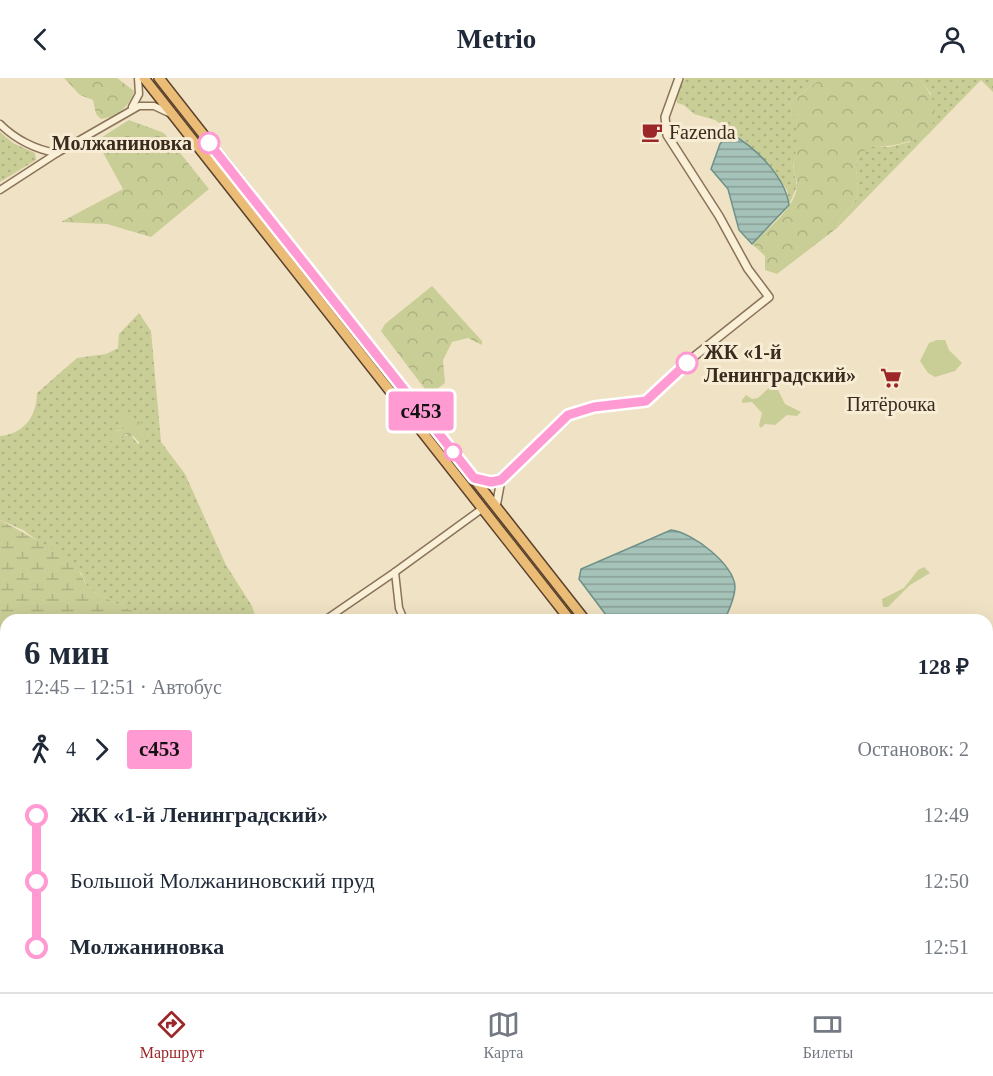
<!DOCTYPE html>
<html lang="ru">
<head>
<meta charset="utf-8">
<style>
	:root { --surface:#fff; --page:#f6f6f7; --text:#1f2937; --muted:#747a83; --line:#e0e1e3; --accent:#9c2729 }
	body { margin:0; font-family:"Times New Roman",serif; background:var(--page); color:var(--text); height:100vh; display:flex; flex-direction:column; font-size:22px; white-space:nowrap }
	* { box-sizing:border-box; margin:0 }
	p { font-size:20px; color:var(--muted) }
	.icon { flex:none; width:33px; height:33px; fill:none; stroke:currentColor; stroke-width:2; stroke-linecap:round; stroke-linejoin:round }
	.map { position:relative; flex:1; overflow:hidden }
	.panel { position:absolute; left:0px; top:536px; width:993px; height:380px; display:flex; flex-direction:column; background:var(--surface); border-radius:18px 18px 0 0; box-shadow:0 6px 24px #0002 }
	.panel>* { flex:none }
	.badge { padding:0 12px; border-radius:4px; font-size:21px; line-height:39px }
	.map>.badge { position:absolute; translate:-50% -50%; box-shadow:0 0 0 3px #fff }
	.legs { display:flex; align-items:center; gap:9px; height:66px; padding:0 24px; font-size:20px }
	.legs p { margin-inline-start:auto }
	.overview { display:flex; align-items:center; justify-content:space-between; height:102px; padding:0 24px }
	h1 { font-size:33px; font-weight:600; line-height:45px }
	ul { padding:0 24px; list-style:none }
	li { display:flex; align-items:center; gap:21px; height:66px; font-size:22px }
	li i { display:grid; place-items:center; width:9px; height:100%; margin:0 8px; background:currentColor }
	li i::after { content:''; width:15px; height:15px; margin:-8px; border:4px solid; border-radius:50%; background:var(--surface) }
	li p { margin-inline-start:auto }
	li:first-child i { background:linear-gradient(#0000 50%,currentColor 0) }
	li:last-child i { background:linear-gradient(currentColor 50%,#0000 0) }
	header { display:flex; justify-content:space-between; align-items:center; height:78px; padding:0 24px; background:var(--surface); font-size:27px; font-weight:600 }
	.dock { display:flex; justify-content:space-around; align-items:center; height:84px; border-top:2px solid var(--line); background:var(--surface); font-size:16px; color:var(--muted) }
	.dock a { display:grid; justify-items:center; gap:3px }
	.dock .active { color:var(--accent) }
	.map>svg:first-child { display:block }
	.grass { fill:url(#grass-dots); fill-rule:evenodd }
	.forest { fill:url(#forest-crowns) }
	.wetland { fill:url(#wetland-marsh) }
	.park { fill:#c9ce97 }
	.water { fill:url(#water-rules); stroke:#6c9188; stroke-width:1.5 }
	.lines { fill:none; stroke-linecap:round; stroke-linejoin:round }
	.minor-casing { stroke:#8b7359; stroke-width:9 }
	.tertiary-casing { stroke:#8b7359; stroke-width:10 }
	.trunk-casing { stroke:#59412e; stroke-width:12 }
	.minor { stroke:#faefd7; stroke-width:6 }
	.tertiary { stroke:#faefd7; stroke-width:7 }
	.trunk { stroke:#ebbc76; stroke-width:9 }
	.rail-casing { stroke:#3b2b1e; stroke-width:4.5 }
	.rail { stroke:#f7ecd4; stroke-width:2; stroke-dasharray:7; stroke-linecap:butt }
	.line-1-casing { stroke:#fff; stroke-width:14 }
	.line-1 { stroke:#ff9ad2; stroke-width:9 }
	.stop-1-dot { fill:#fff; stroke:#ff9ad2; stroke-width:3 }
	.labels { text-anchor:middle; stroke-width:6; stroke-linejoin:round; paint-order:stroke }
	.poi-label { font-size:20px; fill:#3b2b1e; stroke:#f7ecd4; text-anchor:start }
	.stop-label { font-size:20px; font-weight:bold; fill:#3b2b1e; stroke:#f7ecd4; text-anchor:end }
</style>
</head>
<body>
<header><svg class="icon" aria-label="back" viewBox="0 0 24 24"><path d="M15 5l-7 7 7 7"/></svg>Metrio<svg class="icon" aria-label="person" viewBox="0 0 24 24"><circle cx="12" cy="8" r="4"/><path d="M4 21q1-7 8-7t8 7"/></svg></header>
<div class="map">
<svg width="993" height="914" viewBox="0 0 993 914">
	<defs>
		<pattern id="grass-dots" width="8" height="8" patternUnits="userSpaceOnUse" patternTransform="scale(1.5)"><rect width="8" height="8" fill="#c9ce97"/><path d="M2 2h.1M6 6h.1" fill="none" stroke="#aeb182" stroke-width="1.8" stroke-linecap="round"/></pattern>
		<pattern id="forest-crowns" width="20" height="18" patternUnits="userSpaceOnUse" patternTransform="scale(1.5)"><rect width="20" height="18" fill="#c9ce97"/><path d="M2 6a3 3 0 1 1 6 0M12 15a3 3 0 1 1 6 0" fill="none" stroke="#aeb182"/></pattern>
		<pattern id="wetland-marsh" width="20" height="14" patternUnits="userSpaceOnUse" patternTransform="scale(1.5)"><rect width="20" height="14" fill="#c9ce97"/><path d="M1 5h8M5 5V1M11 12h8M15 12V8" fill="none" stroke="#aeb182"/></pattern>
		<pattern id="water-rules" width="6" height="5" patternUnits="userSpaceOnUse" patternTransform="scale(1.5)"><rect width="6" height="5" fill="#a6c3ba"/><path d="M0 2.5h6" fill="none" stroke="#889f97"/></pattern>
	</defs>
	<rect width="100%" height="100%" fill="#f0e2c4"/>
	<g class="grass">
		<path d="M685 0H822L789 25 798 45V66L793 88 797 108 789 127 787 112 746 64 715 42 694 36 684 27 677 25 676 18Z"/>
		<path d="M919 0H993V14L981 2 837 150C840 138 845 136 853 127 861 116 857 97 855 84L868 68 889 69 910 64 931 16Z"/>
		<path d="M0 54 13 65 35 75 36 82 0 104Z"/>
		<path d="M139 235 151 253 161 364 185 396 226 487 252 528 256 541H149L99 517 87 508 81 495 23 452 0 442V358C24 356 37 338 37 315L77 280 106 276 118 270 119 256ZM132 342 142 346 148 358 138 366 130 356 123 358 116 353 123 351Z"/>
		<path d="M993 651V760L987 753V655Z"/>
		<path d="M319 909H595L601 914H325Z"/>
	</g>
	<g class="forest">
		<path d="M64 0H117L134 13C130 28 117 39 101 41L96 36 93 22 80 17Z"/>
		<path d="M822 0H919C935 22 939 28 930 55 909 65 892 69 868 69L855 84C857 97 861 116 853 127 845 136 840 138 837 150L777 196 765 192V178L752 166C767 151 796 130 797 107 797 99 792 92 794 84 798 61 799 47 789 25Z"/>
		<path d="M129 42 164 55 209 111 151 159 107 146 61 144 123 111 101 71 99 61Z"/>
		<path d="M432 208 482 263V267L468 260 452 264 443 282 445 305 432 315 425 311 381 253 385 246Z"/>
		<path d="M123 335 143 346 148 358 142 367 133 358 126 356 123 358 124 362 110 363 112 355 123 351 124 347 119 341Z"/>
	</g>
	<g class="wetland">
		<path d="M0 442 73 482 87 508 99 517 149 541 6 542V642L0 640Z"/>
		<path d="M0 855 6 859V909H85L93 914H0Z"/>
		<path d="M121 909H210L209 914H125Z"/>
	</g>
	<g class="park">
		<path d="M937 262H945L949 272 962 285 955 293 935 299 928 295 920 283 929 265Z"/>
		<path d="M773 297 779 299 776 308 785 326 801 334 797 338 787 337 775 347 765 346 761 350 759 347 762 335 752 324 742 325V322L746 317 752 321 758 320 773 306Z"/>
		<path d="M924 489 930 495 910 507 888 529H883L882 521 904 510 918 492Z"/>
	</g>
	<g class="water">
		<path d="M730 55C755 69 785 98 789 127L752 166 739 152 728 111 711 91 720 66Z"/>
		<path d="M671 452C692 454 735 487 735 509 735 520 729 532 725 541H609L579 501 581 491Z"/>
	</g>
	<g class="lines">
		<defs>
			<g id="minor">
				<path d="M132 29 139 16 138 0"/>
				<path d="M0 46C15 61 36 72 57 75"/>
				<path d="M0 112 57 75 139 28H154L169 35"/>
				<path d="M395 494 399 530 404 542"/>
				<path d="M325 542 395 494 483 430"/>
				<path d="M987 648 993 644"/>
				<path d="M987 764 993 772"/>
				<path d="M652 909 657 914"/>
			</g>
			<g id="tertiary">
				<path d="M474 400 491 404 501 402"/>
				<path d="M496 429 501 402 568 337 594 329 646 323 686 285 769 219 748 191 719 138 667 57 665 39 679 0"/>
			</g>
			<g id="trunk">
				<path d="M144 0 570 542"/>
				<path d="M159 0 585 542"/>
				<path d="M857 909 861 914"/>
				<path d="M873 909 877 914"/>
			</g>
		</defs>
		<use href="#minor" class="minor-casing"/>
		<use href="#tertiary" class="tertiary-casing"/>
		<use href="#trunk" class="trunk-casing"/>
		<use href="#minor" class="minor"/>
		<use href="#tertiary" class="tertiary"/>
		<use href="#trunk" class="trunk"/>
		<defs>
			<g id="rail">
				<path d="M0 703 6 707"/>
				<path d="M0 718 6 722"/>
				<path d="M263 909 270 914"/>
				<path d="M283 909 290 914"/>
			</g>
		</defs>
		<use href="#rail" class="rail-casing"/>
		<use href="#rail" class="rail"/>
	</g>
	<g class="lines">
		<defs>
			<path id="line-1" d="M209 65 474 400 491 404 501 402 568 337 594 329 646 323 687 285"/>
		</defs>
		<use href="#line-1" class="line-1-casing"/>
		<use href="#line-1" class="line-1"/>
	</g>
	<defs>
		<symbol id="cafe-bare" viewBox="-9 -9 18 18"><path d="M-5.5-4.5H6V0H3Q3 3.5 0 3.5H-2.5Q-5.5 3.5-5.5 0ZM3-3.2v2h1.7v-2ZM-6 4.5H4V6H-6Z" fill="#9c2729" stroke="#f7ecd4" stroke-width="2.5" paint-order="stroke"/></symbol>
		<symbol id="supermarket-bare" viewBox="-9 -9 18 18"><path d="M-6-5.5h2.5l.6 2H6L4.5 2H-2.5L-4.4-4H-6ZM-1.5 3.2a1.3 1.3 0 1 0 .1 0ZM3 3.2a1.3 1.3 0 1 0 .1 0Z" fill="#9c2729" stroke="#f7ecd4" stroke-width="2.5" paint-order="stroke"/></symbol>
	</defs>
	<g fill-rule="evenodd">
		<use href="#cafe-bare" x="637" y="39" width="30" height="30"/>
		<use href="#supermarket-bare" x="876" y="285" width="30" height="30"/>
	</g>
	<g class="stop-1-dot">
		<circle cx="209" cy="65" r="10"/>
		<circle cx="687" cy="285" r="10"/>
		<circle cx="453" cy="374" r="8"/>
	</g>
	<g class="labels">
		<g class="poi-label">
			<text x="669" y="61">Fazenda</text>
			<text x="891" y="333" text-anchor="middle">Пятёрочка</text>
		</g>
		<g class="stop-label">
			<text x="192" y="72">Молжаниновка</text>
			<text x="704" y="281" text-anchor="start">ЖК «1-й<tspan x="704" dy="23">Ленинградский»</tspan></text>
		</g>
	</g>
</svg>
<b class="badge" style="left:421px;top:333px;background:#ff9ad2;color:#111">с453</b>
<section class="panel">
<div class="overview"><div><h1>6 мин</h1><p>12:45 – 12:51 · Автобус</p></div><b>128 ₽</b></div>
<div class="legs"><svg class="icon" aria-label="walk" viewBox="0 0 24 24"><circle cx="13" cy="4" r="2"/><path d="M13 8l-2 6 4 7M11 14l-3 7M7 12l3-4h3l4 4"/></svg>4<svg class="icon" aria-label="forward" viewBox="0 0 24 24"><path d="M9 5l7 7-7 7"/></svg><b class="badge" style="background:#ff9ad2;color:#111">с453</b><p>Остановок: 2</p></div>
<ul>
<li><i style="color:#ff9ad2"></i><b>ЖК «1-й Ленинградский»</b><p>12:49</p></li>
<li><i style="color:#ff9ad2"></i><span>Большой Молжаниновский пруд</span><p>12:50</p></li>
<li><i style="color:#ff9ad2"></i><b>Молжаниновка</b><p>12:51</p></li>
</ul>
</section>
</div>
<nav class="dock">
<a class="active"><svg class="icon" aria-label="directions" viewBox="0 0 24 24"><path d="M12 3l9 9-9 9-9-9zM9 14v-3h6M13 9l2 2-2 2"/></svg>Маршрут</a>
<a><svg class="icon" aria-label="map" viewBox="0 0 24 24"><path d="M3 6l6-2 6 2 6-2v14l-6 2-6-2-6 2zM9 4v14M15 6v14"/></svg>Карта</a>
<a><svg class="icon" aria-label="tickets" viewBox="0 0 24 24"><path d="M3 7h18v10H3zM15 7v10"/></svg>Билеты</a>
</nav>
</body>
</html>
